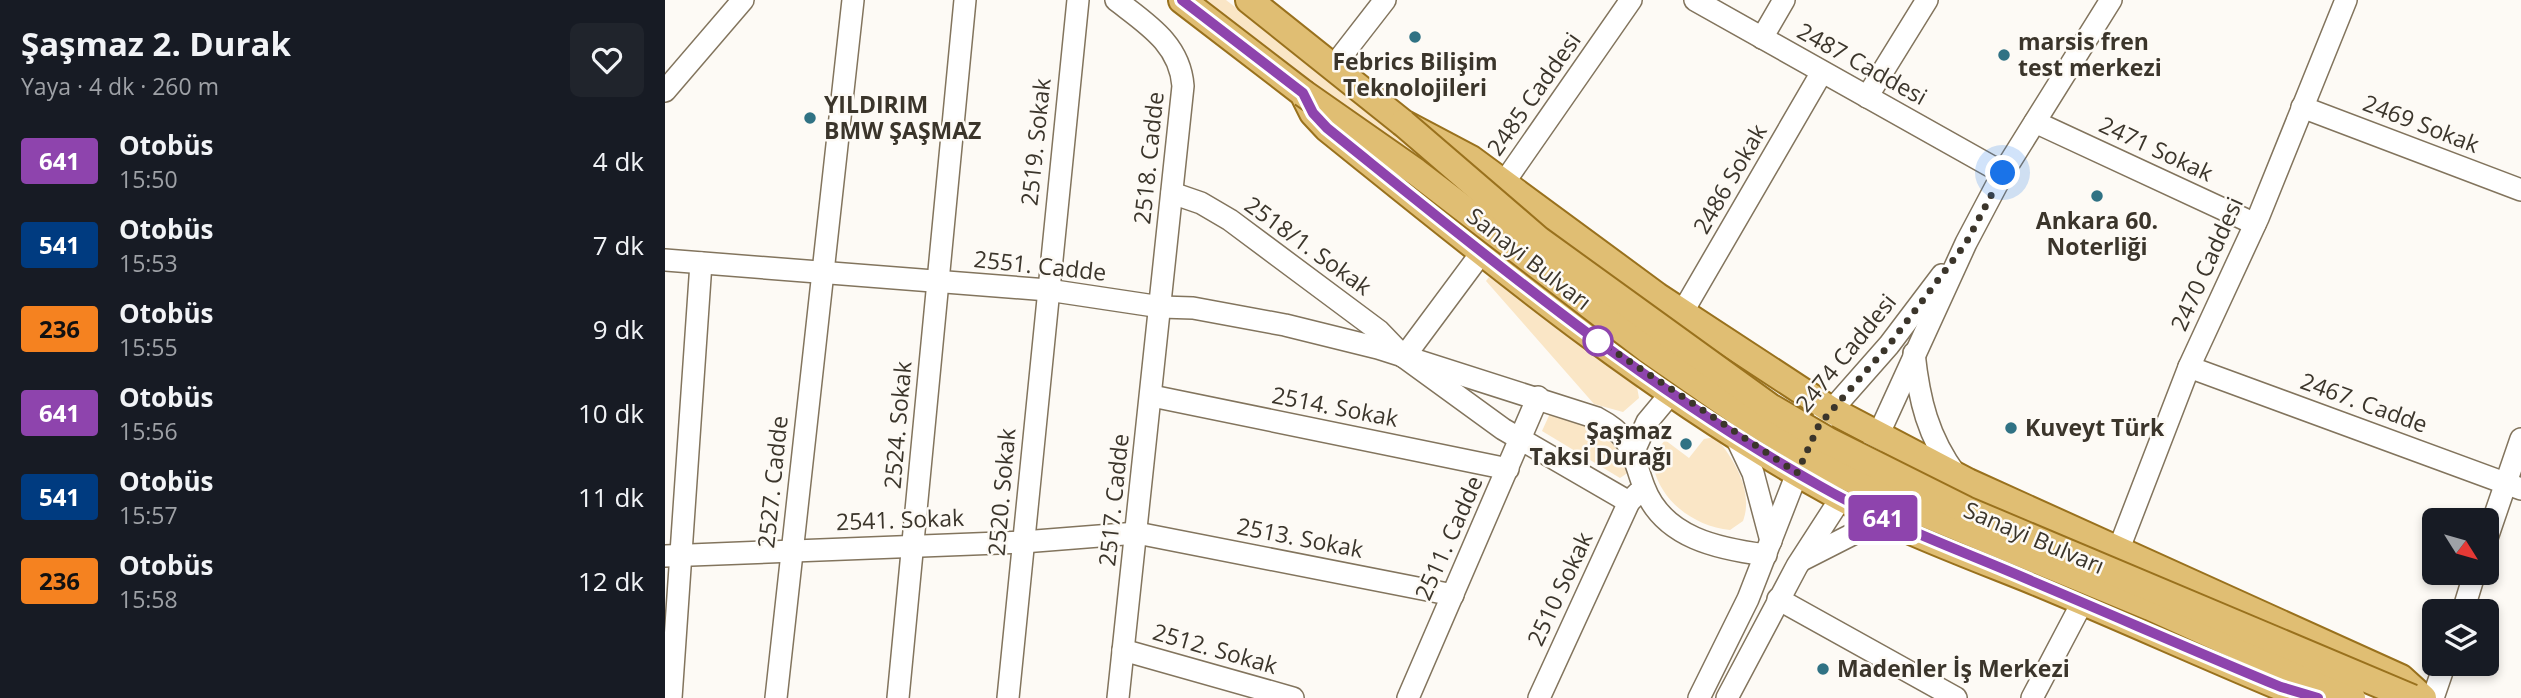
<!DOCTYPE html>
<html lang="tr">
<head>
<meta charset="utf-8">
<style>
	:root { --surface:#171b24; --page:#20242c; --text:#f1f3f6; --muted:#9ea1a6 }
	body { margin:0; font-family:"Open Sans",sans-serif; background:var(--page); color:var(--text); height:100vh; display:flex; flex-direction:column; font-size:26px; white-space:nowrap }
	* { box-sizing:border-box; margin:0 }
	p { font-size:23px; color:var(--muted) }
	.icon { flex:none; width:38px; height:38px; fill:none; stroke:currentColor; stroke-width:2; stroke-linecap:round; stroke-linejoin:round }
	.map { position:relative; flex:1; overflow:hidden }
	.panel { display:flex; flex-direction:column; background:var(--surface); width:665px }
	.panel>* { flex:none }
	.badge { padding:0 14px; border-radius:5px; font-size:24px; line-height:46px }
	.needle { width:46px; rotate:127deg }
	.fabs { position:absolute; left:1757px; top:508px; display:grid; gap:14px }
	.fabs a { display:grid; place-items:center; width:77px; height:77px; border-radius:10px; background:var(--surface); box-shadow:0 4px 10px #0003; font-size:35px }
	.you { position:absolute; width:35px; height:35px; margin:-18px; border:5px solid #fff; border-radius:50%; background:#1a73e8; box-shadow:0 0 0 10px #1a73e833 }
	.map>.badge { position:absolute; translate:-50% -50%; box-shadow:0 0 0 4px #fff }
	.round { display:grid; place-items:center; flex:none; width:74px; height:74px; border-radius:10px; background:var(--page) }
	.head { display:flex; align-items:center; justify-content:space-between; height:119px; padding:0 21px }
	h1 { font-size:33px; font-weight:700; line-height:52px }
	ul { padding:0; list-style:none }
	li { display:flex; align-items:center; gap:21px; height:84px; padding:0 21px }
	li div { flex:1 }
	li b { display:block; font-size:26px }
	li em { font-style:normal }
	li .badge { min-width:77px; font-weight:700; text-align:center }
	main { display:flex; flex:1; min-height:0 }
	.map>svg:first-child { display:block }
	.green { fill:#fae6c6 }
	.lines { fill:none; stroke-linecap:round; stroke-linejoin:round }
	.minor-casing { stroke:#82745d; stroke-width:24 }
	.major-casing { stroke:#99711d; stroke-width:30 }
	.minor { stroke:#fff; stroke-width:21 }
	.major { stroke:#e0be73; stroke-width:26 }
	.major-bridge-casing { stroke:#99711d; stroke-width:30; stroke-linecap:butt }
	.major-bridge { stroke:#e0be73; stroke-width:26 }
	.line-casing { stroke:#fff; stroke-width:16 }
	.line { stroke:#8e44ad; stroke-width:10 }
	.walk { stroke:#3b352b; stroke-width:7; stroke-dasharray:0 12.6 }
	.poi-dot { fill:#307284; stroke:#fdfaf5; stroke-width:2.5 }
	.stop-dot { fill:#fff; stroke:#8e44ad; stroke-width:3.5 }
	.labels { text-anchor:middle; stroke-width:5; stroke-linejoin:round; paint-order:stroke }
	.poi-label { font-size:23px; font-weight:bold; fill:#3b352b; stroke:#fdfaf5; text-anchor:start }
	.street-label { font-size:23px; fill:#3b352b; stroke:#fdfaf5 }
</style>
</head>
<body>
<main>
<section class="panel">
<div class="head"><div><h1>Şaşmaz 2. Durak</h1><p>Yaya · 4 dk · 260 m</p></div><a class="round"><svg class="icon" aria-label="heart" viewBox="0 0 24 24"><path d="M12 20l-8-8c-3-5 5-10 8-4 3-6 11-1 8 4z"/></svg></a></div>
<ul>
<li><span class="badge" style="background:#8e44ad;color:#fff">641</span><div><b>Otobüs</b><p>15:50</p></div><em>4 dk</em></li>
<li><span class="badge" style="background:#003b80;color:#fff">541</span><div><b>Otobüs</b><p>15:53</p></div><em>7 dk</em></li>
<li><span class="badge" style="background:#f58220;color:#111">236</span><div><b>Otobüs</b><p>15:55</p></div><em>9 dk</em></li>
<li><span class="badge" style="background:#8e44ad;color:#fff">641</span><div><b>Otobüs</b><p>15:56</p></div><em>10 dk</em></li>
<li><span class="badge" style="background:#003b80;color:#fff">541</span><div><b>Otobüs</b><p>15:57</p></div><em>11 dk</em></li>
<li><span class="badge" style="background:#f58220;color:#111">236</span><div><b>Otobüs</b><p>15:58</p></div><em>12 dk</em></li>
</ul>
</section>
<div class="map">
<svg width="1856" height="698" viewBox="0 0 1856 698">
	<rect width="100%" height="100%" fill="#fdfaf5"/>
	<g class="green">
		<path d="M537 0H561L907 266 1089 422Z"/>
		<path d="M824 277 966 383 972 387 974 398 958 412 929 404 821 281Z"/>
		<path d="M887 409C922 422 951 434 964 472L955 478 877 431Z"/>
		<path d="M1050 437C1069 458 1089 492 1078 521L1065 530C1024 526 985 493 987 449H993L1000 440 1024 458 1039 439Z"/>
	</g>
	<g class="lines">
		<defs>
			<g id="minor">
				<path d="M451 0C482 24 515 44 518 86L453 698"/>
				<path d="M1030 0 1338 173"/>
				<path d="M1097 38 1119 0"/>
				<path d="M668 67 720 0"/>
				<path d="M0 91 78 0"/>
				<path d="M1202 97 1262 0"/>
				<path d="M1637 107 1856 190"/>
				<path d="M1370 122 1590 224"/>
				<path d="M838 184 966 0"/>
				<path d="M507 193 536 203 565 220 714 331 739 357 838 429 964 502"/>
				<path d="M0 260 383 290 496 307 528 308 620 325 713 348 932 418C968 437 966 452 979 487 998 538 1054 549 1101 555"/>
				<path d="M1017 313 1157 72"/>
				<path d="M1249 353C1254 400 1263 437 1291 475"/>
				<path d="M739 357 817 252"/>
				<path d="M1524 367 1856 489"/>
				<path d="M487 396 843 469"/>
				<path d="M1157 421 1224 345 1277 275"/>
				<path d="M1068 431 1088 473 1106 541"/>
				<path d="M969 451 982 422 1007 392"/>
				<path d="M1822 538 1856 439"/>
				<path d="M1453 551 1524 367 1593 218 1681 0"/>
				<path d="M0 556 358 542 472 533 788 595"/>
				<path d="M1139 559 1194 531 1240 528"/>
				<path d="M1113 599 1291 698"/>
				<path d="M1798 611 1810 572"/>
				<path d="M458 650 628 698"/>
				<path d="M6 698 36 263"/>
				<path d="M111 698 188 0"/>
				<path d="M233 698 300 0"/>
				<path d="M343 698 413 0"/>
				<path d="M743 698 873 397"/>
				<path d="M874 698 964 502 973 493"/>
				<path d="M1034 698 1083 599 1138 458"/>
				<path d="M1062 698 1132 566 1205 453 1301 243 1338 173 1446 0"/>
				<path d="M1367 698 1417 603"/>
				<path d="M1768 698 1780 663"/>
			</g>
			<g id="major">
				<path d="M517 0 638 93 648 113 662 128C820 255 978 387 1155 486 1221 524 1294 551 1364 579 1449 614 1532 652 1616 687L1653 698"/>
				<path d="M584 0 738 123 806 159 992 296 1166 410 1303 482 1736 678 1758 698"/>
			</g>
		</defs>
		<use href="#minor" class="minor-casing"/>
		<use href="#major" class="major-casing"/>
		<use href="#minor" class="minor"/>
		<use href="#major" class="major"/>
		<defs>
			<g id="major-bridge">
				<path d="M638 93 751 172 982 349 1080 417 1163 468 1258 513 1485 607 1687 698"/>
				<path d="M738 123 874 240 1105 407 1165 442 1301 510 1747 698"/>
			</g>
		</defs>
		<use href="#major-bridge" class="major-bridge-casing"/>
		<use href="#major-bridge" class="major-bridge"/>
	</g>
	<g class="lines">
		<defs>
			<path id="line" d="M517 0 638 93 648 113 662 128C820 255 978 387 1155 486 1223 525 1298 551 1369 582 1452 617 1534 653 1616 687L1653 698"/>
		</defs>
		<use href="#line" class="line-casing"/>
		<use href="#line" class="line"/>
		<path class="walk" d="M933 341 928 337 1132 473 1154 425 1224 345 1301 243 1338 173"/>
	</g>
	<g class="poi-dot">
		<circle cx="750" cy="37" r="7"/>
		<circle cx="1339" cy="55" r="7"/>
		<circle cx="145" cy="118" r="7"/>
		<circle cx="1432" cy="196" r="7"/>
		<circle cx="1346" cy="428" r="7"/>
		<circle cx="1021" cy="444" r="7"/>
		<circle cx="1158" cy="669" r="7"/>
	</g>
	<circle class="stop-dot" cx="933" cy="341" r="14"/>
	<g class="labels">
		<g class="poi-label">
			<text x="1353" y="50">marsis fren<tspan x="1353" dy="26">test merkezi</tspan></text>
			<text x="750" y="70" text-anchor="middle">Febrics Bilişim<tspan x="750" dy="26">Teknolojileri</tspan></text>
			<text x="159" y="113">YILDIRIM<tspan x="159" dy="26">BMW ŞAŞMAZ</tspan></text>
			<text x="1432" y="229" text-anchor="middle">Ankara 60.<tspan x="1432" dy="26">Noterliği</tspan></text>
			<text x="1360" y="436">Kuveyt Türk</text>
			<text x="1007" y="439" text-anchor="end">Şaşmaz<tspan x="1007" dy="26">Taksi Durağı</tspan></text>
			<text x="1172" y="677">Madenler İş Merkezi</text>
		</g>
		<g class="street-label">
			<text transform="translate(1197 64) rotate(29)" y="8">2487 Caddesi</text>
			<text transform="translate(869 94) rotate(-55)" y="8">2485 Caddesi</text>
			<text transform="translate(1756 124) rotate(21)" y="8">2469 Sokak</text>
			<text transform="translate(371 142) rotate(-84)" y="8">2519. Sokak</text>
			<text transform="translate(1491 149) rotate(25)" y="8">2471 Sokak</text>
			<text transform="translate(484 158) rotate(-84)" y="8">2518. Cadde</text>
			<text transform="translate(1065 179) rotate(-60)" y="8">2486 Sokak</text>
			<text transform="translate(643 246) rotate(36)" y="8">2518/1. Sokak</text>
			<text transform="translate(864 259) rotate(38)" y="8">Sanayi Bulvarı</text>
			<text transform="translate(1542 264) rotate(-66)" y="8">2470 Caddesi</text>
			<text transform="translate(375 266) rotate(6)" y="8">2551. Cadde</text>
			<text transform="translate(1181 353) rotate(-51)" y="8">2474 Caddesi</text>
			<text transform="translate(1699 403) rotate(20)" y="8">2467. Cadde</text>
			<text transform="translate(670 407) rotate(11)" y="8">2514. Sokak</text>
			<text transform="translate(233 425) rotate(-85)" y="8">2524. Sokak</text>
			<text transform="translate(108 482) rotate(-84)" y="8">2527. Cadde</text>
			<text transform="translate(337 492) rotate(-85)" y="8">2520. Sokak</text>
			<text transform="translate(449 500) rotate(-84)" y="8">2517. Cadde</text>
			<text transform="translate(235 520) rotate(-2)" y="8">2541. Sokak</text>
			<text transform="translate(635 538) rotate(11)" y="8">2513. Sokak</text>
			<text transform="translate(784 538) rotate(-66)" y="8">2511. Cadde</text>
			<text transform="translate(1369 538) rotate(23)" y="8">Sanayi Bulvarı</text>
			<text transform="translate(895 589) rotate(-65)" y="8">2510 Sokak</text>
			<text transform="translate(550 649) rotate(16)" y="8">2512. Sokak</text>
		</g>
	</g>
</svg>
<div class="fabs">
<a><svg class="needle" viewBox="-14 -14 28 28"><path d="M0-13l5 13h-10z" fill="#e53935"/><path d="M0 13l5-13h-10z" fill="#9ea1a6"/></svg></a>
<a><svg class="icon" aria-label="layers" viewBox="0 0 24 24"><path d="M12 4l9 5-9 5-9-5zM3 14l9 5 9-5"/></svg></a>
</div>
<div class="you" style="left:1338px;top:173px"></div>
<b class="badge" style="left:1218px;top:518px;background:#8e44ad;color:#fff">641</b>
</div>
</main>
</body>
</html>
